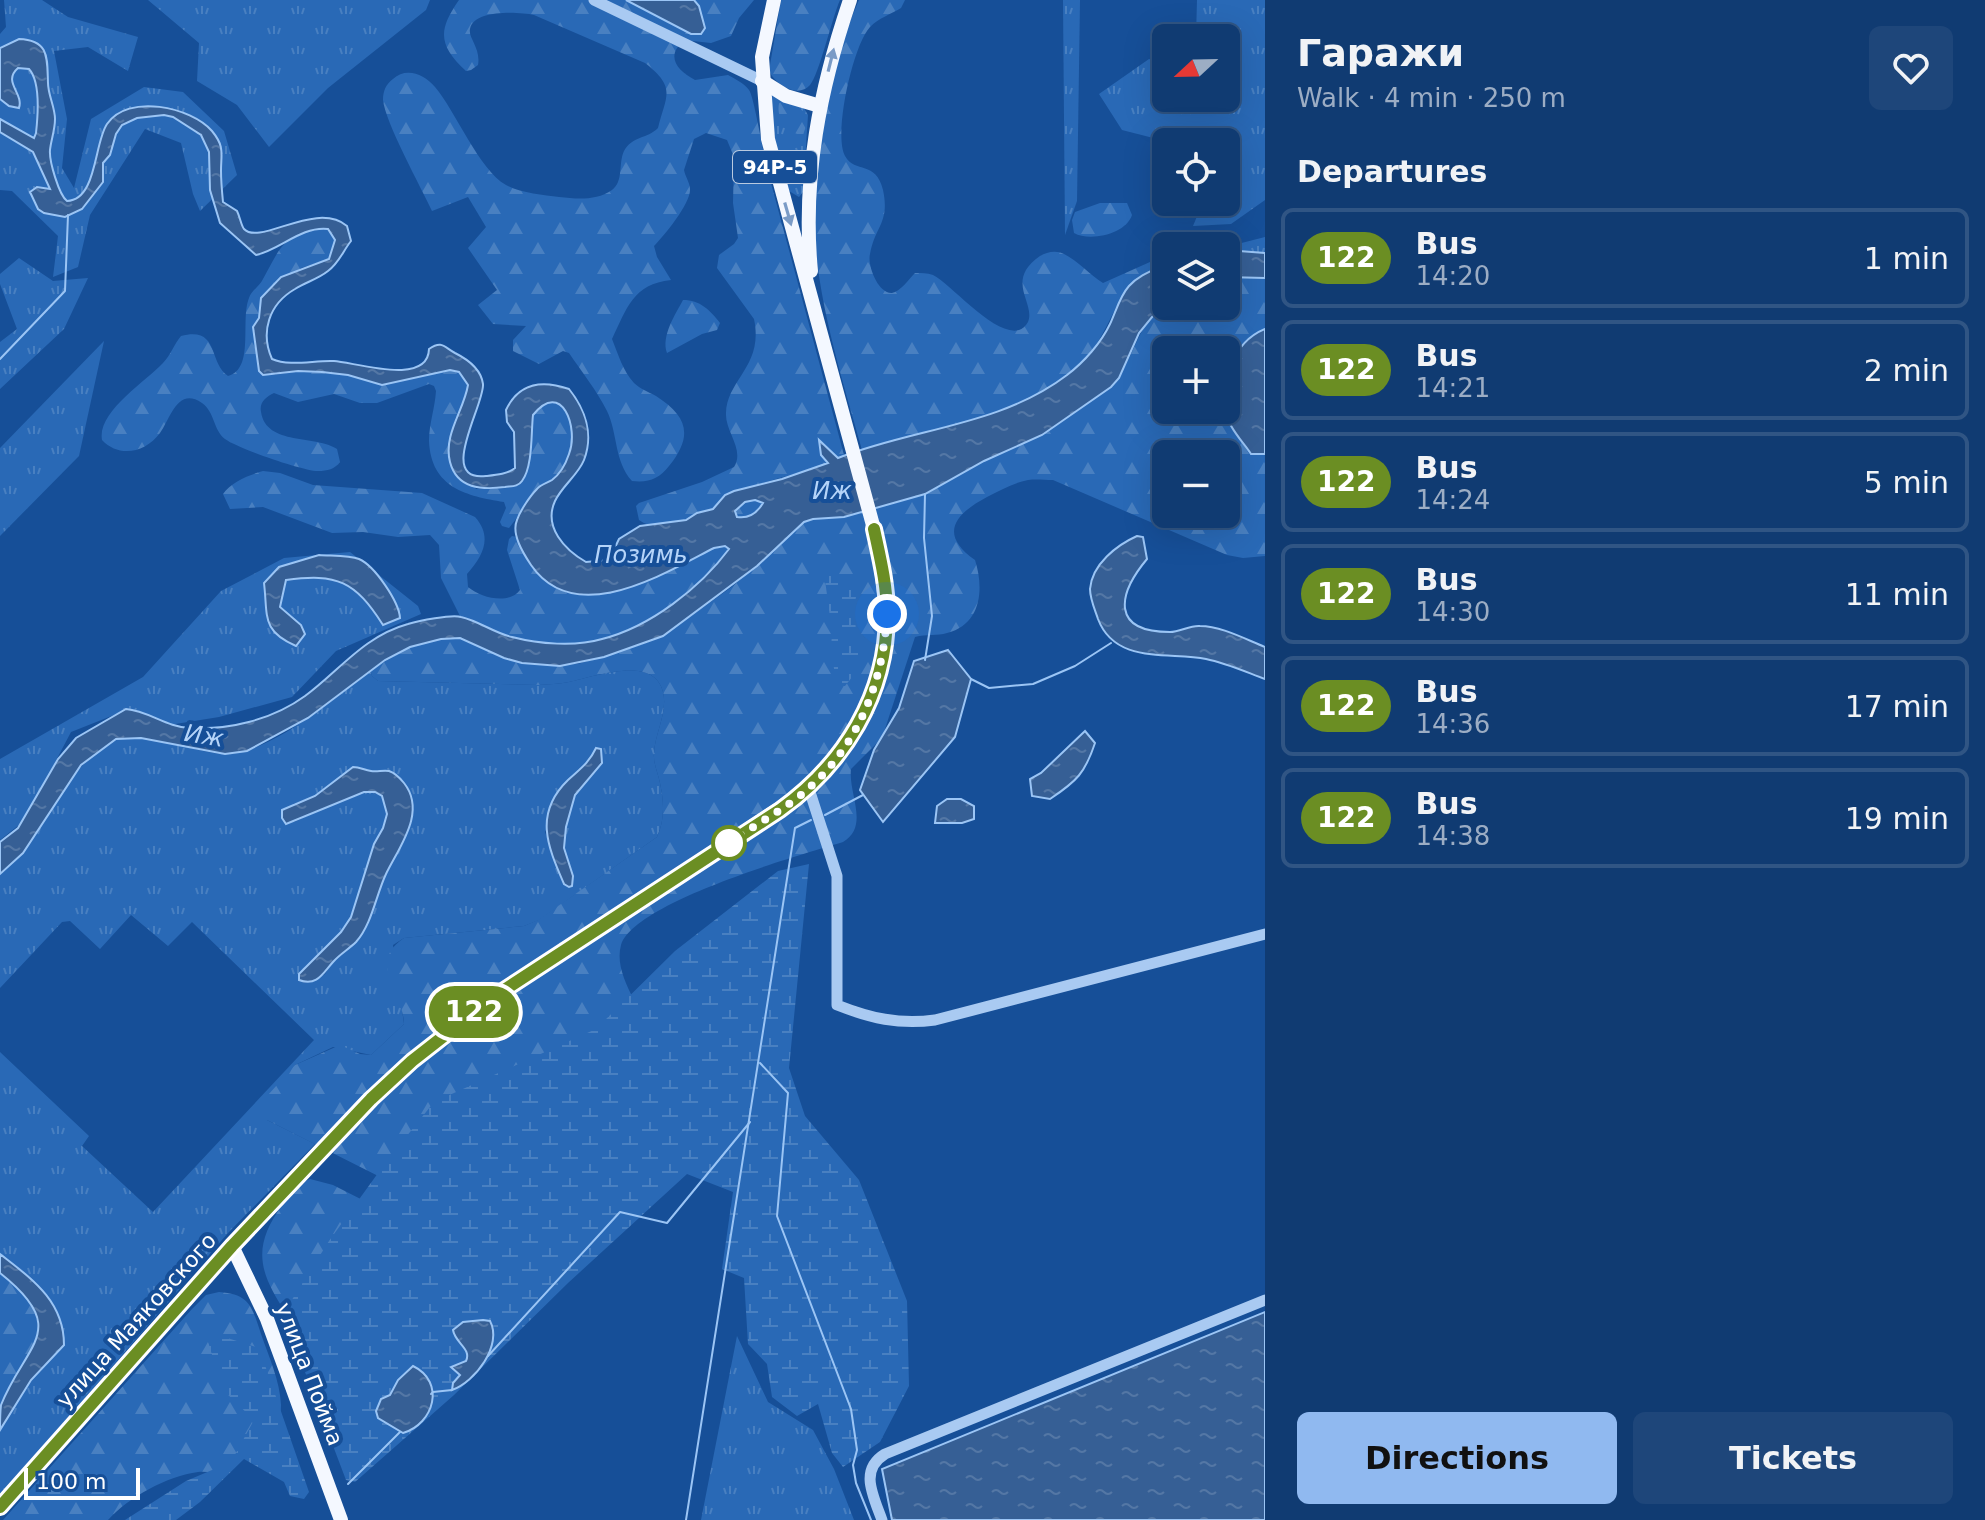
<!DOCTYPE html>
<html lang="en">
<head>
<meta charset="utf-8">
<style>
	:root { --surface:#103b72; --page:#1e467a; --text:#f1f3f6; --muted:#9cadc4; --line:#305584; --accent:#90b9f0 }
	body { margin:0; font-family:"DejaVu Sans",sans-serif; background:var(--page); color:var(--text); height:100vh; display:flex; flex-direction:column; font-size:30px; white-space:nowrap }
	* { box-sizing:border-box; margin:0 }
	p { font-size:26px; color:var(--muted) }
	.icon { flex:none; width:44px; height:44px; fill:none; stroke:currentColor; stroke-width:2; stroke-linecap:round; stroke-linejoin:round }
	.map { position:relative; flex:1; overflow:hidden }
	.sheet { display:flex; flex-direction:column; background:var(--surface); width:720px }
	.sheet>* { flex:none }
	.badge { padding:0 16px; border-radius:26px; font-size:28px; line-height:52px }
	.needle { width:52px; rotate:248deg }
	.fabs { position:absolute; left:1152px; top:24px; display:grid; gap:16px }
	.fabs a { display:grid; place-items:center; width:88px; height:88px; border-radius:12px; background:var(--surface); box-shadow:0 8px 32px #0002,0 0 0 2px var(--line); font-size:40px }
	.scale { position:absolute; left:24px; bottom:20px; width:116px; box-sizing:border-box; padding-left:8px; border:4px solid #fff; border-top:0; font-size:22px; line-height:28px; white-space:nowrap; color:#fff; -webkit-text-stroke:6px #164f98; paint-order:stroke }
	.you { position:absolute; width:40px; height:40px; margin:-20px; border:6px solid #fff; border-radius:50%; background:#1a73e8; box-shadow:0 0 0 12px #1a73e833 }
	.map>.badge { position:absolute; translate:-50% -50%; box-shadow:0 0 0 4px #fff }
	h2 { padding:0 32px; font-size:30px; line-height:72px }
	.round { display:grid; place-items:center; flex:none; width:84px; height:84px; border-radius:12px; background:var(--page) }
	.head { display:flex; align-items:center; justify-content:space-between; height:136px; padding:0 32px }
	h1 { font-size:38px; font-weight:700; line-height:60px }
	.action { display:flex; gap:16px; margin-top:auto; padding:16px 32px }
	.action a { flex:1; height:92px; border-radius:12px; background:var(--accent); color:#111; font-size:32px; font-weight:700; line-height:92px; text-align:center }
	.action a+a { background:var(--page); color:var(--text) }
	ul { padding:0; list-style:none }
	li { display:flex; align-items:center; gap:24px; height:100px; margin:0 16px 12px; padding:0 16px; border:4px solid var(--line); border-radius:12px }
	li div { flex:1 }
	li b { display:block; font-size:30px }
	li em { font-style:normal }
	li .badge { min-width:88px; font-weight:700; text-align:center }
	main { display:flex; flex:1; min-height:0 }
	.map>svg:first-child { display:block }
	.grass { fill:url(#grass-tufts); fill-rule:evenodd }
	.forest { fill:url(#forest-firs); fill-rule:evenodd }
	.wetland { fill:url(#wetland-marsh) }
	.water { fill:url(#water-ripples); stroke:#9bc5f5; stroke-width:2; fill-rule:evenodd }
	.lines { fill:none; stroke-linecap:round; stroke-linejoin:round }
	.stream { stroke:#9bc5f5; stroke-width:2 }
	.minor { stroke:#a9caf2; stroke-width:11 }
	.major { stroke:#f4f8ff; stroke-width:14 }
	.oneway { fill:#7a9bc6 }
	.line-casing { stroke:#fff; stroke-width:18 }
	.line { stroke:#6b8e23; stroke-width:12 }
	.walk { stroke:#fff; stroke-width:8; stroke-dasharray:0 14.4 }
	.stop-dot { fill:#fff; stroke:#6b8e23; stroke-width:4 }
	.labels { text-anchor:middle; stroke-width:8; stroke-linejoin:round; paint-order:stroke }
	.shield { fill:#164f98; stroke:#b9cae0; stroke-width:2 }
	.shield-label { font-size:20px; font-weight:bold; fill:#fff }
	.street-label { font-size:22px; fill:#fff; stroke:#164f98 }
	.water-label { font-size:24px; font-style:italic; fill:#b5d4f9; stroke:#164f98 }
</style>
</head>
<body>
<main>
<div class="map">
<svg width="1265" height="1520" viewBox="0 0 1265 1520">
	<defs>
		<pattern id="grass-tufts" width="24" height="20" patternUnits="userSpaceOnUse" patternTransform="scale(2)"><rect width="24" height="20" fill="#2969b6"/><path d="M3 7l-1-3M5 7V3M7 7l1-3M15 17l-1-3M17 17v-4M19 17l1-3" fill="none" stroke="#4980c1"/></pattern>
		<pattern id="forest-firs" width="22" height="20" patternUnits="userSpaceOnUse" patternTransform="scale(2)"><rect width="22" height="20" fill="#2969b6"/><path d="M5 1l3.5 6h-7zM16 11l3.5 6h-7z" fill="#4980c1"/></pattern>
		<pattern id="wetland-marsh" width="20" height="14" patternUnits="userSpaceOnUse" patternTransform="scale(2)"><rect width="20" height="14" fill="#2969b6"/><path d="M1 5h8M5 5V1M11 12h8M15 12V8" fill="none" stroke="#4980c1"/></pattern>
		<pattern id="water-ripples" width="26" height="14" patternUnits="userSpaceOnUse" patternTransform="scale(2)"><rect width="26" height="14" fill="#365f95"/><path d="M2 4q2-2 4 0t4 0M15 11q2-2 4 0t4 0" fill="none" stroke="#5477a5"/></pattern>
	</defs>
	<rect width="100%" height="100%" fill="#164f98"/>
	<g class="grass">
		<path d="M4 0H42L68 17 138 37 128 71 88 47 54 51 67 119 62 168 74 188 91 119 144 87 183 92 224 131 237 175 200 211 193 194 181 143 145 129 90 215 78 267 53 277 58 236 12 191 0 190V34L6 27Z"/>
		<path d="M148 0H430L426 10 328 88 269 147 237 105 197 81 199 43Z"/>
		<path d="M1063 0H1080L1077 201 1065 235Z"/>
		<path d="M1197 0H1265V200L1231 224 1193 226 1203 202H1226V142H1169L1122 130 1099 94 1149 59 1166 64V98H1226V38H1196Z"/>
		<path d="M773 95 804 108 808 115 803 192 799 197 789 191 776 147 770 96Z"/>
		<path d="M1265 237V253L1226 250V247Z"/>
		<path d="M19 258 53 281 88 278 64 329 0 389V342L17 329 0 284V274Z"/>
		<path d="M104 341 79 456 0 536V448Z"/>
		<path d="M350 552 418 606 421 614 336 651 292 697 219 717 169 725 133 710 119 713 71 732 24 821 0 840V759L143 677 221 591 284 558Z"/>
		<path d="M370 670 372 676 378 681 538 685C548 684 559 684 569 682 594 677 654 654 663 692 668 712 655 733 654 753 653 763 658 773 660 783 664 802 665 820 657 837L539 920 524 926 404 938 393 945 404 1024 371 1055 333 1047 295 1065 267 1120 315 1144 228 1233 0 1496V1430L31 1380 64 1345 30 1278 0 1254V1052L89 1136 82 1146 153 1212 314 1040 192 922 168 946 131 915 100 949 70 921 62 922 0 988V874C47 837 60 768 115 740 140 728 194 753 223 754 267 756 338 697 370 670ZM596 748V771L575 795 566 827 564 848 573 877 572 886 569 887 564 884 545 832 569 780 589 762ZM353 767 369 771 387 770 401 779 412 807 411 824 375 898 366 928 356 942 331 964 325 974 311 982 303 983 299 974 341 932 351 917 374 844 383 828 387 814 382 796C358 783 318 813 294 822L293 804 315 796Z"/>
		<path d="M737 1336 768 1402 813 1430 834 1469 854 1520H701Z"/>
	</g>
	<g class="forest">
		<path d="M459 0H754L739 18 731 36 711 43 684 40C665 57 677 70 695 80L728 75C735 79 744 83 749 90 754 96 764 158 768 172L844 455 838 458 821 455 829 463C799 476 730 485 713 510 691 514 661 536 639 520L636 506 639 503 702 482 734 467C745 449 725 432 726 413 727 379 764 366 754 319L717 268 719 255 734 244 738 238 733 203 734 157 727 140 706 133 694 139 684 170C685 176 690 183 690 189 691 203 664 236 654 246L657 257 671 280C633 284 627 308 612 339 618 354 623 371 634 383 640 389 649 392 656 396 687 416 694 435 669 466 659 479 648 483 632 481 614 461 618 434 607 411 597 391 582 372 569 353L563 351 539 364 513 351V340L526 326 493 324 478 305 497 290 468 248 486 227 468 197 432 211C421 187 385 122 383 100 383 91 386 84 393 79 406 67 424 74 435 87 455 110 479 170 506 185 520 193 543 195 559 197 577 199 596 201 612 190 624 181 618 164 624 151 632 136 647 139 658 128 666 95 677 88 645 63L534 15C519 12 474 9 470 29 468 38 481 48 478 65L471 70 466 71C438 45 438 30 459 0Z"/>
		<path d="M781 0H840C832 18 819 75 810 85 804 92 795 92 787 88 779 84 773 79 769 71Z"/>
		<path d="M859 0H905L901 8C891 14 879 18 870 27 853 45 833 134 845 156 855 174 876 160 883 190 890 223 875 226 870 254 867 265 878 294 892 293 900 292 909 279 915 273 921 273 927 273 933 275 951 284 995 337 1019 330 1022 329 1026 326 1028 322 1036 303 1004 281 1040 256 1047 252 1056 250 1064 254 1077 260 1090 275 1103 283L1150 262 1166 259V264C1156 269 1142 274 1134 282 1114 302 1108 332 1089 354 1035 417 939 431 862 450 844 385 823 320 816 252 808 172 826 74 859 0Z"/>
		<path d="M782 102H789L803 111 806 126 803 135C787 134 776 119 779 103Z"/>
		<path d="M1100 203H1127L1132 215C1126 234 1090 242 1074 233L1072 220 1075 212Z"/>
		<path d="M320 228 327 229 335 240 329 259 301 268 261 298 259 371 275 375 298 371 348 375 382 385 450 370 459 372 468 385 466 399 455 419 449 451 476 489C488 489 503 490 515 486 533 480 531 431 533 415 571 368 592 470 543 484L509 528 502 526 500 522 506 508 504 502C467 496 431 488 429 441 429 424 435 408 436 391L434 386 429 384 377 403H360L334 394 298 402 274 393C266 397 259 402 261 412 266 446 317 435 337 449L340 462C335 469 327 471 318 471 303 471 237 448 225 439 213 430 215 412 202 403 177 386 170 420 160 433 145 453 119 458 102 440 97 412 145 382 163 363 171 355 174 344 181 336 220 326 208 363 228 376 255 369 240 320 249 298 251 291 260 286 263 279 281 247 281 237 320 228Z"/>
		<path d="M1226 277 1265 278V556L1243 558 1227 555 1053 480C1045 480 1036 479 1028 480 1013 483 1001 490 987 497 955 514 938 534 975 560 984 588 982 624 947 633 937 636 926 634 915 637L884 732 877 743 851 769C848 794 870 826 843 842 800 855 634 902 621 945 616 963 625 982 633 998L408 1191 267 1120 261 1112 259 1105 295 1065 340 1045 360 1054 371 1055 404 1024C403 989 366 964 404 938L524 926 538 920 657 837C665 820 664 802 660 783 658 773 653 763 654 753 655 733 668 712 663 692 654 654 594 677 569 682 559 684 548 684 538 685L378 681 372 676 370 670 410 647 441 639 460 638 504 658 542 665 578 664 637 646 663 636 733 586 804 522 813 519 844 517 1042 435 1111 387C1134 361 1136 326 1166 300V306H1226ZM1166 350H1226V410H1166ZM1166 454H1226V514H1166Z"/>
		<path d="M683 300C700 300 710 310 720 323L717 330 702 334 667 353C661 336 675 315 683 300Z"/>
		<path d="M263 471 280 473 313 485 422 493 475 517C493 537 483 556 467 574L468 587C481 598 509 605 520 590L507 550 509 539 512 536 517 537 526 557 605 594 652 579 714 548 725 546 729 549C698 589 653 624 604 639 577 647 539 644 511 637 494 633 476 623 460 616L441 578 439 545 430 535 398 537 363 532 332 533 263 507 230 509 223 494C231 482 249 475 263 471Z"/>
		<path d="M755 500 764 503C757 512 749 519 736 517L735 511 744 502Z"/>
		<path d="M310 1179 333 1185 398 1218 286 1313C258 1271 252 1246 283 1204 290 1194 297 1184 310 1179Z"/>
		<path d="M0 1273C65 1324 33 1350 0 1408Z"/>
		<path d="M219 1292C250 1294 252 1307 261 1334 269 1357 280 1381 281 1405 281 1434 258 1444 237 1458 231 1462 224 1470 217 1472 211 1473 204 1471 198 1472 167 1476 129 1497 108 1520H3L192 1309 206 1295Z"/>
	</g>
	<g class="wetland">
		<path d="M830 574 845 575 857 593C851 611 859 646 860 667L845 686H837L831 651 832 632 825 580Z"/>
		<path d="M809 864 789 1068 805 1116 859 1180 907 1301 909 1386 880 1442 843 1467 832 1453 818 1404 797 1416 772 1397 767 1364 748 1344 744 1278 722 1269 733 1192 687 1174 568 1283 454 1395 355 1482 346 1480 283 1314 329 1241 386 1162 434 1102 596 1029 675 951 778 871Z"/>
		<path d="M205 1331 259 1348 309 1492 304 1499 290 1496 284 1482 244 1459 200 1502 176 1520H125L186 1481 231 1462 254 1420 222 1389Z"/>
	</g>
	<g class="water">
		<path d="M626 0H694L699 6 705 28 701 34H691Z"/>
		<path d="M19 39C50 40 47 59 48 83 48 95 55 107 55 119 55 130 51 140 50 150 49 161 59 195 67 201 97 200 94 143 107 124 128 93 191 107 212 131 225 147 221 153 221 171 221 181 222 192 223 202L237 211C240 217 241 225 244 229 260 246 316 200 347 226L351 241C343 251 339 263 328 271 318 279 306 282 295 289 269 304 260 332 272 359 290 367 314 360 334 361 354 362 428 387 429 349 442 340 444 347 455 353 467 359 481 369 483 384 485 404 436 482 486 476 496 475 508 474 515 468L514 432 507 422 506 410C519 382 543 380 569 389 585 409 594 434 584 460 578 475 562 486 555 501 543 527 565 550 586 562L609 560 619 539 640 526 686 520 697 513 713 509 725 495 734 491 782 479 828 463 821 455 819 440 838 458C914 428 1000 426 1067 375 1084 362 1101 343 1110 324 1116 311 1120 296 1129 286 1139 275 1154 270 1166 264V300L1139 333 1119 378 1111 387 1042 435 984 461 925 494 844 517 813 519 804 522 757 566 663 636 604 657 560 666 522 663 504 658 460 638 441 639 410 647 385 660 308 718 247 751 225 754 141 738 116 739 81 765 23 853 0 874V842L18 828 58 759 76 738 126 709C149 711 166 727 190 728 229 730 272 720 305 696 339 671 364 636 408 624 418 621 452 614 461 617 479 621 494 633 512 637 539 644 575 647 602 639 650 627 700 588 729 549L725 546 714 548C663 574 575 629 531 565 523 553 511 534 517 520 520 511 530 496 537 489 541 484 547 483 552 480 560 474 566 463 569 454 579 428 562 379 533 415 531 432 533 467 522 481 518 487 511 486 505 487 482 490 457 489 450 462 443 435 464 410 468 385L459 372 450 370 382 385 348 375 322 372 298 371 263 375 259 371 253 327 259 318 261 298 281 277 329 259 335 240 328 229C301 226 280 250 256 255L220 223 210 190 209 152 201 135 173 117 164 115 137 118 122 125 116 134 110 155 103 163V182L82 209 65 217 44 213 38 209 30 192 37 187 50 189 33 152 0 132V119L34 138 36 133C38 115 41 82 29 69L18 68C2 82 24 93 19 108L9 106 0 99V48ZM755 500 763 503C757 513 749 519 737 517L735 511 745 502Z"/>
		<path d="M1226 250 1265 253V278L1226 277Z"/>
		<path d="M1265 329V454H1251C1244 443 1229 428 1227 416 1221 383 1231 343 1265 329Z"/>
		<path d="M1137 536 1143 537 1147 559C1117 595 1111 632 1170 632 1180 632 1190 625 1200 626 1221 626 1245 639 1265 647V679C1246 672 1226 663 1206 659 1167 652 1115 664 1098 619 1095 610 1090 599 1090 589 1092 564 1117 545 1137 536Z"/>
		<path d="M319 555C331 556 349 555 359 559 375 566 399 602 400 618L383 625C355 581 337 573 286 580L280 607 301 625 305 634 296 646C261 631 268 616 264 583L279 567Z"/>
		<path d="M948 650 971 679 955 737 883 822 860 790 874 750 899 708 914 661Z"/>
		<path d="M1085 731 1095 743C1085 773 1077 781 1050 799L1032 796 1030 779 1041 773Z"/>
		<path d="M596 748 601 749 602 763 575 795 566 827 564 848 573 876 572 886 569 887 564 884C548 847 533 814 568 780 580 769 589 763 596 748Z"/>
		<path d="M353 767C360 767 364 770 371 771 377 772 383 770 389 771 395 773 400 778 404 783 427 812 399 847 386 874 376 895 372 924 356 942 349 949 340 954 333 962 323 973 317 987 299 980V974L341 932 351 917 374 844 383 828 387 814 382 796 375 792H364L286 824 282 818V810L315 796Z"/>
		<path d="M947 799H961L974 806V819L962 823H935L937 806Z"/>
		<path d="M0 1254C32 1279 64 1301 64 1345L31 1380 0 1430C0 1422 0 1413 1 1405 25 1344 72 1330 0 1273Z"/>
		<path d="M1265 1312V1520H892L882 1469Z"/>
		<path d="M483 1320 490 1321C503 1345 475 1382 452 1390L453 1383 460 1375 451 1367 466 1361C472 1349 455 1343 453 1330L463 1322Z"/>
		<path d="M413 1366C446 1382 434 1424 403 1433L378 1418 376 1411 381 1399 390 1395 398 1380Z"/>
	</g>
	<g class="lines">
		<g class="stream">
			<path d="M0 359 65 291 68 215"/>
			<path d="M925 660 932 616 924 538 925 494"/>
			<path d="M971 679 989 688 1033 684 1075 666 1111 643"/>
			<path d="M825 815 863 795"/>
			<path d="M760 1063 788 1093 777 1216 851 1409 857 1450 853 1465 856 1483 871 1520"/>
			<path d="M488 1356 620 1212 667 1223 750 1122"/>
			<path d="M431 1394 433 1392 452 1390"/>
			<path d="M348 1484 400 1432"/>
			<path d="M686 1520 795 828 811 820"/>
		</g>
		<g class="minor">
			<path d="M594 0 762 81"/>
			<path d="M809 789 837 876V1005C870 1018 899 1025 935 1020L1265 934"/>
			<path d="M882 1520C873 1495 859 1470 885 1454L1265 1300"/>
		</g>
		<g class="major">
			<path d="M762 81 786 96 820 106"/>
			<path d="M811 271C802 178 820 88 850 0"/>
			<path d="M232 1246 267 1319 341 1520"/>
			<path d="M0 1507 232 1246 371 1099 412 1061 495 996 809 789C889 703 897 640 874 529L768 139 762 57 774 0"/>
		</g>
	</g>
	<defs><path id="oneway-solid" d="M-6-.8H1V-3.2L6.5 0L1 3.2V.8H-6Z" transform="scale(2)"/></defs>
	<g class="oneway">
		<use href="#oneway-solid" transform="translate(831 60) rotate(-76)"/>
		<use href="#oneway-solid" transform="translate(788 214) rotate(74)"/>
	</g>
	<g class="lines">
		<defs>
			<path id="line" d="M0 1507 232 1246 371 1099 412 1061 495 996 780 810C844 764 887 695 887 614 887 585 880 557 874 529"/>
		</defs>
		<use href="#line" class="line-casing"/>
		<use href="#line" class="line"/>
		<path class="walk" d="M729 843C754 825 786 809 809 788 859 744 884 679 887 614"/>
	</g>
	<circle class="stop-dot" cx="729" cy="843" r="16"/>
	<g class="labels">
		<rect class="shield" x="733" y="151" width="84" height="32" rx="6"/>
		<g class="shield-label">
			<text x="775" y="174">94Р-5</text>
		</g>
		<g class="street-label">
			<text transform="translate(136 1320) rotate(-48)" y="8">улица Маяковского</text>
			<text transform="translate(310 1374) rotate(69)" y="8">улица Пойма</text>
		</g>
		<g class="water-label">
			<text x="832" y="499">Иж</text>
			<text x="641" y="563">Позимь</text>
			<text transform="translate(204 736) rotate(9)" y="8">Иж</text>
		</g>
	</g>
</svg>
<div class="fabs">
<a><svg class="needle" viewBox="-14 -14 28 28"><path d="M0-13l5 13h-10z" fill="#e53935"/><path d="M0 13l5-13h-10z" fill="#9cadc4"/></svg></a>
<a><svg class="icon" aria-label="locate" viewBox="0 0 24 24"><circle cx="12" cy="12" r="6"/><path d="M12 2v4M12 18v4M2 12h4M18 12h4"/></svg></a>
<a><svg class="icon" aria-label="layers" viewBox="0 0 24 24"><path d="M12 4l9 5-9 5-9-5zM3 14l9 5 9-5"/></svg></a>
<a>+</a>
<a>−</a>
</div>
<div class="scale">100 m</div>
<div class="you" style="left:887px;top:614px"></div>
<b class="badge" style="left:474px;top:1012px;background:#6b8e23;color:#fff">122</b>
</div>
<section class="sheet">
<div class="head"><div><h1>Гаражи</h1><p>Walk · 4 min · 250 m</p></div><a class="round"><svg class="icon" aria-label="heart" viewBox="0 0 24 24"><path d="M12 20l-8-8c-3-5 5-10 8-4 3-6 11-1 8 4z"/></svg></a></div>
<h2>Departures</h2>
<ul>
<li><span class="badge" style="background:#6b8e23;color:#fff">122</span><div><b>Bus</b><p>14:20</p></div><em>1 min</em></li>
<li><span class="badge" style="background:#6b8e23;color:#fff">122</span><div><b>Bus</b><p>14:21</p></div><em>2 min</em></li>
<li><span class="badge" style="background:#6b8e23;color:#fff">122</span><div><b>Bus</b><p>14:24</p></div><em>5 min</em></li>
<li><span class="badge" style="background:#6b8e23;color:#fff">122</span><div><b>Bus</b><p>14:30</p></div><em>11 min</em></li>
<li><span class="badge" style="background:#6b8e23;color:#fff">122</span><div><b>Bus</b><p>14:36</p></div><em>17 min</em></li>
<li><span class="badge" style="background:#6b8e23;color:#fff">122</span><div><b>Bus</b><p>14:38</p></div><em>19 min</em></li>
</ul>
<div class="action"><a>Directions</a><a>Tickets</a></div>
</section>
</main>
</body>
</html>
